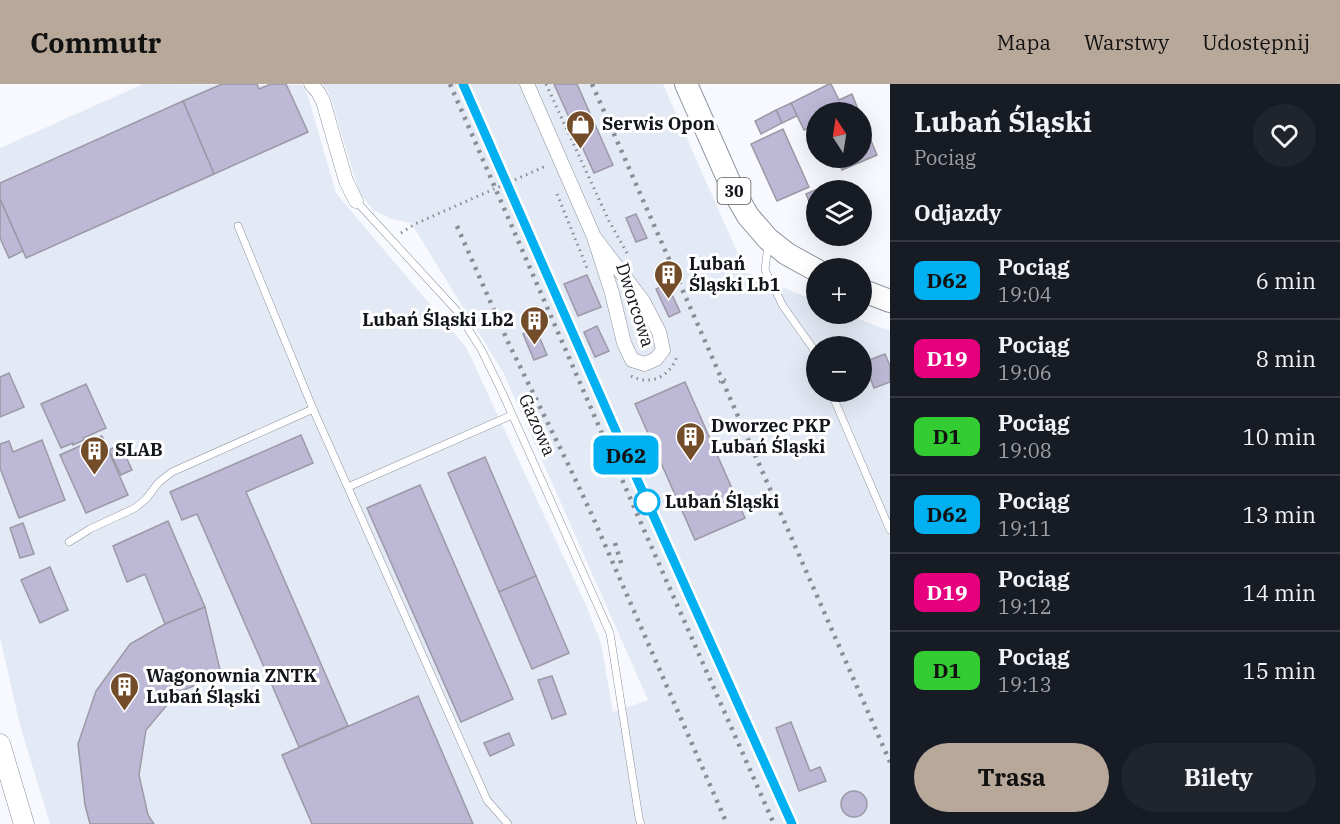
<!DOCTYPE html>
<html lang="pl">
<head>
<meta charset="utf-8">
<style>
	:root { --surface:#171b24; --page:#20242c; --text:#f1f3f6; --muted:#9ea1a6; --line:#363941; --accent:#b8a89a }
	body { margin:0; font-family:"IBM Plex Serif",serif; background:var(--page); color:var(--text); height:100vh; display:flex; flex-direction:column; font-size:22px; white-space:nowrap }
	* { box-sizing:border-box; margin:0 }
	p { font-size:20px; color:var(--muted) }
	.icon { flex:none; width:33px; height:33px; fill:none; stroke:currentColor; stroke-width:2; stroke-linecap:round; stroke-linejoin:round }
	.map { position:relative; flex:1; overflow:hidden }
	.side { display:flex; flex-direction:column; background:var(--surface); width:450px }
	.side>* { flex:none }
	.badge { padding:0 12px; border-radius:9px; font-size:21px; line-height:39px }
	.needle { width:39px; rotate:348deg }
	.tools { position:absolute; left:806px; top:18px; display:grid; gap:12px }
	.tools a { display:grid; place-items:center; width:66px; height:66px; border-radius:50%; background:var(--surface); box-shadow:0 6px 24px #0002; font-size:30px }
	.map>.badge { position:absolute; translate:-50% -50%; box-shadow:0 0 0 3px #fff }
	h2 { padding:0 24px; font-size:22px; line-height:54px }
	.round { display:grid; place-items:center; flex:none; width:63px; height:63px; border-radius:32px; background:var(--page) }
	.summary { display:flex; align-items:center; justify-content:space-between; height:102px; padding:0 24px }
	h1 { font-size:28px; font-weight:700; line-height:45px }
	.action { display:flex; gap:12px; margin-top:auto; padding:12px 24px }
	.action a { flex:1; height:69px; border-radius:36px; background:var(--accent); color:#111; font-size:24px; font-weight:700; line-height:69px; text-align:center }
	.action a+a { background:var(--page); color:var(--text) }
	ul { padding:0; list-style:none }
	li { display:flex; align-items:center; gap:18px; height:78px; padding:0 24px; border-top:2px solid var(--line) }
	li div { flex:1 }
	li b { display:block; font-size:22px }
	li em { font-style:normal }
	li .badge { min-width:66px; font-weight:700; text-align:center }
	header { display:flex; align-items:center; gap:36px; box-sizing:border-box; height:84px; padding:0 30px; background:var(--accent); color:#111 }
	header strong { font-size:28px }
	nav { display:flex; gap:33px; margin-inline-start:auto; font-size:21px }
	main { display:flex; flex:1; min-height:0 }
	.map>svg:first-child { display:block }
	.built { fill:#e3eaf5; fill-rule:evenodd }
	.building { fill:#bdb8d6; stroke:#9b99a5; stroke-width:1.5 }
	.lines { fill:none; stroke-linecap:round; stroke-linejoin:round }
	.service-casing { stroke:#8a919c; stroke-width:8 }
	.minor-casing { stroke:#8a919c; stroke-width:15 }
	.secondary-casing { stroke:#8a919c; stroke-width:21 }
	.primary-casing { stroke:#8a919c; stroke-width:24 }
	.path { stroke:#8a8c91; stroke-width:3; stroke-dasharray:1.5 4.5; stroke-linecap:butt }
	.service { stroke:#fff; stroke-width:7 }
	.minor { stroke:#fff; stroke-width:14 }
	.secondary { stroke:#fff; stroke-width:20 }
	.primary { stroke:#fff; stroke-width:22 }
	.rail { stroke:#8a8d91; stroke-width:4.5; stroke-dasharray:3 6; stroke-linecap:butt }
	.line-casing { stroke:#fff; stroke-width:14 }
	.line { stroke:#00b0f0; stroke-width:9 }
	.stop-dot { fill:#fff; stroke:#00b0f0; stroke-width:3 }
	.labels { text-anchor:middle; stroke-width:6; stroke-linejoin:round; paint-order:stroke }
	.shield { fill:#fff; stroke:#595b5e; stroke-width:1.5 }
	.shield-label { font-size:16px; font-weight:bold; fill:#121519 }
	.poi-label { font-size:18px; font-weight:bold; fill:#121519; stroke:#fff; text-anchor:start }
	.street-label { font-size:18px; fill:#121519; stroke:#fff }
	.stop-label { font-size:18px; font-weight:bold; fill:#121519; stroke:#fff; text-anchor:start }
</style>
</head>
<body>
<header>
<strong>Commutr</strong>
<nav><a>Mapa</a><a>Warstwy</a><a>Udostępnij</a></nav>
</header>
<main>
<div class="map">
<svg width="890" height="740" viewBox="0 0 890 740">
	<rect width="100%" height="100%" fill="#f7f9fe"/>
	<path class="built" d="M143 0 302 1 308 12 336 109 466 263 586 521 601 559 613 628 648 616 503 288 411 139 391 135 373 126 359 108 330 12 323 0H663L746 188 816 217V230H846L890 247V740H50L20 641 0 554V64ZM816 262H861V308H816Z"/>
	<g class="building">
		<path d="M222 0H257L259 5 271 0H286L308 48 214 90 183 17Z"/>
		<path d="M554 0H577L613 81 594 89Z"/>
		<path d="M829 0H831L839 16 852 10 859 28H816V41L804 46 791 19Z"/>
		<path d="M183 17 214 90 26 174 0 115V99Z"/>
		<path d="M791 19 797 32 782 39 776 26Z"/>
		<path d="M776 26 782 39 761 50 755 37Z"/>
		<path d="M861 33 877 71 842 86 837 74H861Z"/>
		<path d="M783 45 809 103 777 117 751 60Z"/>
		<path d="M820 104 821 106H816V134L806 110Z"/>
		<path d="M0 115 23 167 9 174 0 154Z"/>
		<path d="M636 130 647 154 636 158 626 134Z"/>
		<path d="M587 191 601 223 578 232 564 200Z"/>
		<path d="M667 200 680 228 669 233 656 205Z"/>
		<path d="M597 242 609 267 595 273 584 248Z"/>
		<path d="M536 245 547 271 534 276 523 250Z"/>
		<path d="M885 270 890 282V298L874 304 864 278Z"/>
		<path d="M9 289 24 323 0 333V293Z"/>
		<path d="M685 298 745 434 695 456 635 320Z"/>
		<path d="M86 300 106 344 83 354 84 356 73 361V359L61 364 41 320Z"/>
		<path d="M301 351 313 379 246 408 348 642 299 663 197 430 182 436 170 408Z"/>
		<path d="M102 352 128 411 86 429 60 371Z"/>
		<path d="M42 356 65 416 19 434 0 384V360L9 357 13 368Z"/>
		<path d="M120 360 132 386 121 391 109 366Z"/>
		<path d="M485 373 536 492 499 508 448 389Z"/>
		<path d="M420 401 513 615 461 638 367 424Z"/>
		<path d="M168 437 205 523 165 540 145 490 127 498 113 462Z"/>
		<path d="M23 439 34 470 20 474 10 444Z"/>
		<path d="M50 483 68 526 40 539 21 496Z"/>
		<path d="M536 492 569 569 532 585 499 508Z"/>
		<path d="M205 523 221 590 177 609 146 646 139 691 148 731 154 740H90L85 721 78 660 96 607 130 560 165 540Z"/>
		<path d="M552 592 566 630 552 635 538 596Z"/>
		<path d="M418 612 473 740H312L282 671Z"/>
		<path d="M791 638 810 687 820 683 826 697 799 707 776 644Z"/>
		<path d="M509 649 514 661 490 672 484 659Z"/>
		<circle cx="854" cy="720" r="13"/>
	</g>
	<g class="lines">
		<defs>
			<g id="service">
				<path d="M356 117 457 227 482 267 502 308 610 549 639 734 641 740"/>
				<path d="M238 142 313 325 487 716 508 740"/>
				<path d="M768 160 765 186 783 222 812 263 816 272"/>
				<path d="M831 308 890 446"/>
				<path d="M348 403 512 331"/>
				<path d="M69 458 90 445 135 424 146 415 159 398 172 388 313 325"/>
			</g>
			<g id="minor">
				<path d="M311 0 318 8 323 17 346 97 356 117"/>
				<path d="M527 0 594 153 612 209 624 259 632 276 645 280 656 275 663 266 659 248 643 217 594 153"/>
			</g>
			<path id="secondary" d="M0 660 24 740"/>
			<g id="primary">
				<path d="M686 0 733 106 748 132 768 155 787 170 816 186"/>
				<path d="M861 206 890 217"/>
			</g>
		</defs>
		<use href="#service" class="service-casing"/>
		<use href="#minor" class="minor-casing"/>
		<use href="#secondary" class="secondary-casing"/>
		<use href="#primary" class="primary-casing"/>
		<g class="path">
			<path d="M546 0 609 137 627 169"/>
			<path d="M557 110 587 184"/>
			<path d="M401 149 415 140 546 82"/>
			<path d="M631 292C651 302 670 293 677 272"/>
			<path d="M719 298 726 295"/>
			<path d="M600 320 607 317"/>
			<path d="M742 349 748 346"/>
			<path d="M633 397 641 394"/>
			<path d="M770 415 777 412"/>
		</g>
		<use href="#service" class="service"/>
		<use href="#minor" class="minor"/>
		<use href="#secondary" class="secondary"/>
		<use href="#primary" class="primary"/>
		<g class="rail">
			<path d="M450 0 644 446 774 740"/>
			<path d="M463 0 638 398 792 740"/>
			<path d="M592 0 890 678"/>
			<path d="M457 142 508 258 568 380 592 431 727 740"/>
			<path d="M615 459 622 482"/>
		</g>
	</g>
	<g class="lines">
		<defs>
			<path id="line" d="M463 0 637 395 792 740"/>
		</defs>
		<use href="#line" class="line-casing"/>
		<use href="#line" class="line"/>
	</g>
	<defs>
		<symbol id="shop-pin" viewBox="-11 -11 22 30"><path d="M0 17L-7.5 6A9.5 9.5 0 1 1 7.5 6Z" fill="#734c2a" stroke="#fff"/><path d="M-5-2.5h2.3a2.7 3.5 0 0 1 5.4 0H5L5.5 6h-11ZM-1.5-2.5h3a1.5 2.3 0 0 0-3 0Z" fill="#fff"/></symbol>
		<symbol id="building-pin" viewBox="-11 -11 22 30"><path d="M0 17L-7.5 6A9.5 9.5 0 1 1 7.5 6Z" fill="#734c2a" stroke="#fff"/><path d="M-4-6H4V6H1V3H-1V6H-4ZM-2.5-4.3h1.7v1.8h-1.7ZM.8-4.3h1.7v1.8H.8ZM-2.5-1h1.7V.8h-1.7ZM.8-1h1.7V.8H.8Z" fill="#fff"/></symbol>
	</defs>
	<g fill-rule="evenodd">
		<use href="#shop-pin" x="564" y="24" width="33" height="45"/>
		<use href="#building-pin" x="652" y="174" width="33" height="45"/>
		<use href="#building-pin" x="518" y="220" width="33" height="45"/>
		<use href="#building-pin" x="674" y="336" width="33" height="45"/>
		<use href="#building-pin" x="78" y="350" width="33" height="45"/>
		<use href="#building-pin" x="108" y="586" width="33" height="45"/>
	</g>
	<circle class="stop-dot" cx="647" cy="418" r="12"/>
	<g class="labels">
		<rect class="shield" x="717.5" y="94" width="33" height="26" rx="4.5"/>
		<g class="shield-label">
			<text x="734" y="113">30</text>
		</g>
		<g class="poi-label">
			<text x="602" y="46">Serwis Opon</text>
			<text x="689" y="186">Lubań<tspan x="689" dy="21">Śląski Lb1</tspan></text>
			<text x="514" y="242" text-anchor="end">Lubań Śląski Lb2</text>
			<text x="711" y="348">Dworzec PKP<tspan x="711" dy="21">Lubań Śląski</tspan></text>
			<text x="115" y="372">SLAB</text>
			<text x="146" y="598">Wagonownia ZNTK<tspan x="146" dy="21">Lubań Śląski</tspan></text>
		</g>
		<g class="street-label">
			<text transform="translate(635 221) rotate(72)" y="6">Dworcowa</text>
			<text transform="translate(537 341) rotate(66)" y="6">Gazowa</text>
		</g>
		<g class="stop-label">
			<text x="665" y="424">Lubań Śląski</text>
		</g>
	</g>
</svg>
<div class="tools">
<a><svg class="needle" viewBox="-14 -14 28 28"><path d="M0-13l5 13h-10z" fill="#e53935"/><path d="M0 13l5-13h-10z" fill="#9ea1a6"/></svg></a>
<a><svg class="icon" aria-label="layers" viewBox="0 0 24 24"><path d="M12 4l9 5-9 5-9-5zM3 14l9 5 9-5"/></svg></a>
<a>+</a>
<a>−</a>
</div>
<b class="badge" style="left:626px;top:371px;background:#00b0f0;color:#111">D62</b>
</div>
<section class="side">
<div class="summary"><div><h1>Lubań Śląski</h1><p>Pociąg</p></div><a class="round"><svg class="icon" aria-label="heart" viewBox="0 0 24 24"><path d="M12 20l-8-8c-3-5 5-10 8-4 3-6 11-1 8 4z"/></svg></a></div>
<h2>Odjazdy</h2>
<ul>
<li><span class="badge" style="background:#00b0f0;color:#111">D62</span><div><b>Pociąg</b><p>19:04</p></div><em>6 min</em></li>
<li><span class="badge" style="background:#e6007e;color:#fff">D19</span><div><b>Pociąg</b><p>19:06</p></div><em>8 min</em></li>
<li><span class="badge" style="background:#3c3;color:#111">D1</span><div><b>Pociąg</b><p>19:08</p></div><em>10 min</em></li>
<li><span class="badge" style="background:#00b0f0;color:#111">D62</span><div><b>Pociąg</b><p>19:11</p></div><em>13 min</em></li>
<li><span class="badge" style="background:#e6007e;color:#fff">D19</span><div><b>Pociąg</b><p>19:12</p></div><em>14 min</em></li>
<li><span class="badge" style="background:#3c3;color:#111">D1</span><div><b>Pociąg</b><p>19:13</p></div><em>15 min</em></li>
</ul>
<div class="action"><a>Trasa</a><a>Bilety</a></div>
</section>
</main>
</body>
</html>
